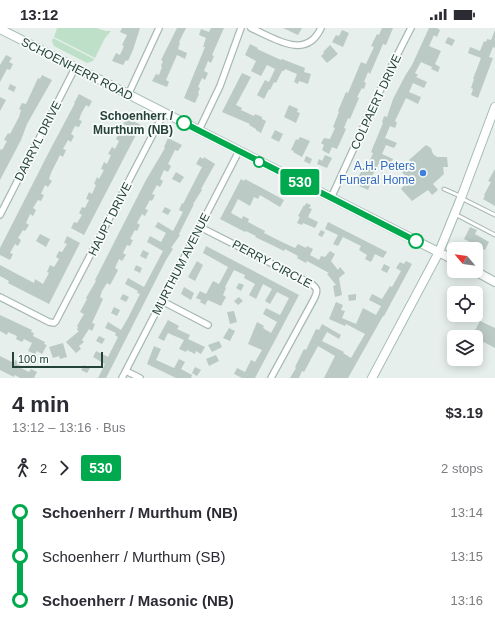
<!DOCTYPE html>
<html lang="en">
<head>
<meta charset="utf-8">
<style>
	:root { --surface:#fff; --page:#f2f2f3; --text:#2b2b33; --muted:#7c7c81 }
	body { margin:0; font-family:Arial,sans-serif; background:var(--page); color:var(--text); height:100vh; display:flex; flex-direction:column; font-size:15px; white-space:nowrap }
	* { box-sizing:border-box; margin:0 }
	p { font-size:13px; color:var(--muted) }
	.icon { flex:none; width:22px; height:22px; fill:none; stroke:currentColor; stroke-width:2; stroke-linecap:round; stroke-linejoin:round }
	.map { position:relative; height:350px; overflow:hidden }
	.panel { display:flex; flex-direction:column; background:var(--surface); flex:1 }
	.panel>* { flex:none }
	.badge { padding:0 8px; border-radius:3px; font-size:14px; line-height:26px }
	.needle { width:26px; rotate:299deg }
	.tools { position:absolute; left:447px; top:214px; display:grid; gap:8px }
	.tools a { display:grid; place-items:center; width:36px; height:36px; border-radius:6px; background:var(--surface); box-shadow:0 2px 10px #0003; font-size:20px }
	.scale { position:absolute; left:12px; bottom:10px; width:91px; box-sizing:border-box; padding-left:4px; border:2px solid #24423a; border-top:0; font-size:11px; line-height:14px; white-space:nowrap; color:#24423a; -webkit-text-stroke:3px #f7fbf9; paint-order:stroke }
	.map>.badge { position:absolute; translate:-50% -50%; box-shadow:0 0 0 2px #fff }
	.legs { display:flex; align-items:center; gap:6px; height:44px; padding:0 12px; font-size:13px }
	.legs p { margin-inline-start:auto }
	.headline { display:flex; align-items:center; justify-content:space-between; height:68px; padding:0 12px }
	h1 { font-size:22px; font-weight:800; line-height:30px }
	ul { padding:0 12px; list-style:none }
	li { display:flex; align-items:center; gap:14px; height:44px; font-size:15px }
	li i { display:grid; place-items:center; width:6px; height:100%; margin:0 5px; background:currentColor }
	li i::after { content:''; width:10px; height:10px; margin:-5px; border:3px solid; border-radius:50%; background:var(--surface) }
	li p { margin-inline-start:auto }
	li:first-child i { background:linear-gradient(#0000 50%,currentColor 0) }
	li:last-child i { background:linear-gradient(currentColor 50%,#0000 0) }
	.status { display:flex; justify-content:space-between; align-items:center; height:28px; padding:0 20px; background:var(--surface); direction:ltr }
	.status svg { height:11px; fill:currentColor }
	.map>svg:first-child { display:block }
	.grass { fill:#bfe0c8 }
	.building { fill:#bbcac4 }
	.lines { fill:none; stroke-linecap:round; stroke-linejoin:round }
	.lane-casing { stroke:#a8b8b2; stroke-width:5 }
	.street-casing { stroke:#a8b8b2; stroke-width:8 }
	.secondary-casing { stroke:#a4bbb3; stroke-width:10 }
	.lane { stroke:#fff; stroke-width:3 }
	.street { stroke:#fff; stroke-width:5.5 }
	.secondary { stroke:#fff; stroke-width:8 }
	.line-1-casing { stroke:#fff; stroke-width:9 }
	.line-1 { stroke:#00a94e; stroke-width:6 }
	.stop-1-dot { fill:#fff; stroke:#00a94e; stroke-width:2 }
	.shop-dot { fill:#3f7fe0; stroke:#f7fbf9; stroke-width:1.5 }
	.labels { text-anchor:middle; stroke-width:3.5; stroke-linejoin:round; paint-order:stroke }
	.street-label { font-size:12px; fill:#24423a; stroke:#f7fbf9 }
	.stop-label { font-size:12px; font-weight:bold; fill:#24423a; stroke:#f7fbf9; text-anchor:end }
	.shop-label { font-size:12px; fill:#366cbe; stroke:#f7fbf9; text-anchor:end }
</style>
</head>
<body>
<div class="status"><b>13:12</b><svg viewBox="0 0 49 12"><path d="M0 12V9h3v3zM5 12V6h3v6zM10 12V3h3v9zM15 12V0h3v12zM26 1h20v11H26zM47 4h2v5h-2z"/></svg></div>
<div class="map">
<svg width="495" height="350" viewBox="0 0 495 350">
	<rect width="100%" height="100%" fill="#e6efeb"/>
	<g class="grass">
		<path d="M57 0H96L106 3H111L105 10 95 30 54 9Z"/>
		<path d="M53 10 94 31 93 33 87 35 54 18 52 13Z"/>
	</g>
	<g class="building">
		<path d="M122 0H140L133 22 128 33 126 32 123 37 112 33 116 25 120 27 124 18 122 17 127 7 120 4Z"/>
		<path d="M177 0H186L179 14 180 15 178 21 187 25 185 31 177 27 166 52 169 54 167 59 152 53 156 46 159 47 162 39 161 38 163 33 161 32Z"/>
		<path d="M211 0H224L212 27 214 28 211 35 208 33 204 43 208 45 205 52 202 50 198 59 200 60 198 65 199 66 195 75 184 70 205 19H203L206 10 199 7 201 1 209 4Z"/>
		<path d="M283 0H302L298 7Z"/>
		<path d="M382 0H393L386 17 383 16 370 46 368 44 364 54 366 55 364 61 362 60 357 69 359 70 350 91 348 90 344 100 346 101 337 121 332 119 329 126 322 122 324 117 321 115 324 110 330 111 335 100 333 99 339 84 338 83 346 64 348 65 361 34 366 36 374 19 371 18 377 6 379 7Z"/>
		<path d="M429 0H437L440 2 437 9 434 7 429 18 441 23 435 36 440 39 438 44 431 41 432 39 421 34 415 45 418 47 416 49 427 54 424 60 413 55 409 64 421 69 418 76 406 70 395 93 397 95 395 100 390 98 385 110 397 115 394 120 386 117 382 126 393 131 390 137 380 133 368 156 370 157 368 162 355 156 365 136 368 137 373 125 371 124 383 95 382 94 384 88 387 89 393 71 405 48 412 37Z"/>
		<path d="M342 2 349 5 343 19 332 14 336 7 339 8Z"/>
		<path d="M495 2V20L493 19 489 29 493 30 478 70 471 67 473 61 471 60 474 51H473L481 30 468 25 470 19 480 23 484 13 486 14 487 11 491 12Z"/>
		<path d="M448 9 455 12 452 18 445 15Z"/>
		<path d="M250 16 258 20 257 21 281 32 282 31 305 40 304 44 311 46 308 56 299 53 298 56 294 54 297 46 285 41 284 43H282L276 55 274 54 270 62 269 61 264 71 257 67 265 52 269 54 275 41 267 37 261 48 251 43 256 33 245 27Z"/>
		<path d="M330 17 338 26 327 35 321 28 324 25 323 24Z"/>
		<path d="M6 27 12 30 9 34 13 36 10 42 7 41 0 54V37Z"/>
		<path d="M242 45 251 49 236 77 242 80 241 82 254 88 255 86 262 89V91L266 93 261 105 256 102V101L249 97 250 96 222 84Z"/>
		<path d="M42 47 52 52 27 96 21 112 0 152V121L2 122 7 113 4 112 8 105 10 106 19 89 21 82 19 81 22 75 26 76 38 50 40 51Z"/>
		<path d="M10 56 16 59 14 64 8 61Z"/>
		<path d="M79 66 92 73 89 79 86 77 81 86 79 92 82 93 79 99 75 98 71 106 74 108 71 114 68 112 63 121 66 122 63 129 60 127 51 145 49 151 52 153 48 159 45 157 41 166 44 167 41 173 38 172 33 180 36 182 33 188 30 186 26 195 29 197 25 203 23 202 18 210 21 212 18 218 15 216 10 225 13 226 10 232 0 227V220L50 122 75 75H74Z"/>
		<path d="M0 69 6 72 0 83Z"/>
		<path d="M289 77 298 81 297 84 300 85 296 95 284 89Z"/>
		<path d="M127 90 141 97 84 207 71 200 74 194 77 195 82 187 79 185 82 179 85 180 89 172 86 171 89 164 92 166 96 157 94 156 97 149 99 151 104 142 101 141 104 134 107 136 111 127 108 126 112 119 115 121 119 113 116 111 119 105 122 106 126 97 123 96Z"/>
		<path d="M275 102 283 106 279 114 271 110Z"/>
		<path d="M300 109 310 113 302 129 293 124 294 123 291 122 296 111 298 112Z"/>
		<path d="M168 110 182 117 178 123 175 122 168 136 171 138 168 144 164 142 160 151 163 153 160 159 157 157 152 166 155 167 152 173 150 172 145 181 148 182 145 188 142 186 137 195 140 197 137 203 135 202 130 211 133 212 130 218 127 217 123 225 126 227 122 233 119 231 115 240 118 242 115 248 110 257 107 255 102 263 100 269 103 271 92 295 95 296 92 303 89 301 82 312 84 314 79 318 81 321 76 325 66 314 79 303 77 302 78 299 77 298 84 286 80 284 87 271 86 270 96 253 95 252 146 152 165 120 164 119Z"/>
		<path d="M426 117 431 120 433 126 437 129H447L448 139H443L444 146 433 156 438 162 432 167 428 162 412 173 401 161 406 155 404 153 407 150 402 144 411 134 409 132Z"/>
		<path d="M325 127 332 130 327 140 317 136 319 131 322 133Z"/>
		<path d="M306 128 312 131 310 136 304 133Z"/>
		<path d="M200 129 203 131 204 129 215 136 201 161 202 162 193 176H194L179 206 180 207 171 220 173 221 166 232 106 350H98L105 336 93 329 96 323 108 329 118 309 115 307 116 305 105 300 108 294 121 302 128 290 140 266 137 265 138 263 125 256 128 250 144 259 163 223 147 214 150 208 161 214 166 205 155 199 158 194 173 203 183 184 179 182 182 175 183 176 202 139 196 136Z"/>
		<path d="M495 141V178L483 171 485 168 484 167 491 154 488 153Z"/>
		<path d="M176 144 184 149 180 155 172 151Z"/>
		<path d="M241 151 244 153 245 151 284 172 280 179 260 167 258 171 254 169 250 178 238 171 231 185 242 191 243 188 249 191 248 194 265 203 264 205 282 214 295 220 298 216 306 220 307 218 313 221 310 227 319 232 321 228 325 229 330 223 335 226 331 233 338 242 340 239 345 245 339 250 342 267 335 269 333 258 336 257 327 246 329 245 307 233 306 235 297 230 298 228 285 221 284 223 274 218 255 209 256 208 246 203 245 204 220 191Z"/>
		<path d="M306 175 311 177 309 180 312 181 308 189 318 194 315 200 303 195 302 197 297 195 300 189 298 188 304 177 305 178Z"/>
		<path d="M165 179 171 182 168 187 162 184Z"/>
		<path d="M328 194 387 224 383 230 375 226 371 234 365 231 367 227 359 222 361 218 343 209 338 218 333 216 338 207 325 201Z"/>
		<path d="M470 199 477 202 475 206 489 214 485 222 464 211Z"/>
		<path d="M321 202 325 204 322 209 318 207Z"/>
		<path d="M40 206 50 211 46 219 36 213Z"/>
		<path d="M67 208 80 215 49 276 8 255 9 253 0 248V237L34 255 35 251 43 256 49 245 47 244 50 237 54 239 59 231 56 229 59 223 62 224 67 216 64 215Z"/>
		<path d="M206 218 299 267 255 350H242L234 346 237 340 245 344 251 332 255 334 262 322 248 316 257 294 264 298 263 300 271 305 277 294 263 286 266 280 280 287 289 270 277 264 270 276 265 273 272 261 263 256 256 271 249 267 255 256 244 250 245 247 234 242 225 259 226 260 223 267 226 269 221 278 208 272 205 277 200 274 201 272 196 270 200 263 206 266 213 253 219 256 228 239 203 225Z"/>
		<path d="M143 222 149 225 146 231 140 228Z"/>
		<path d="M197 233 203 237 195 253 188 249Z"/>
		<path d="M406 233 412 236 384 288H383L348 350H324L335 328 318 318 304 344 302 343 299 350H290L296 340 295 339 304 321 306 322 316 301 319 302 322 296 341 307 339 311 327 304 322 313 344 324 343 325 351 330 365 306 346 296 345 298 329 291 336 274 343 277 341 282 345 283 342 290 356 296 363 280 376 287 381 278 369 272 372 266 382 271 390 258 392 259 401 243 396 240 400 234 404 236Z"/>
		<path d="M384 236 390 239 387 245 381 242Z"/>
		<path d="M136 237 142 240 140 245 134 242Z"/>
		<path d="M239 255 244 257 241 263 236 260Z"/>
		<path d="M184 259 194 265 191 272 181 266Z"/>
		<path d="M123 266 129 269 126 274 120 271Z"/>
		<path d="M356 266V272L349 273 348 267Z"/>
		<path d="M239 269 243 273 238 277 234 273Z"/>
		<path d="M114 279 120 282 117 288 111 285Z"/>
		<path d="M234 283 237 294 230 296 227 284Z"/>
		<path d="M0 287 32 302 31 304 34 305 33 308 45 314 44 316 47 317 42 326 37 323 35 326 28 323 32 315 24 311 22 314 16 311 17 308 8 304 7 307 0 303Z"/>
		<path d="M168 292 179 298 177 301 190 307 188 311 205 319 201 326 196 323 195 326 187 322 186 324 179 321 184 312 168 305 164 313 158 310Z"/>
		<path d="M480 293 495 300V320L476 310V309L472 308Z"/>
		<path d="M229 300 235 303 230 313 223 310Z"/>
		<path d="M99 308 105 311 102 316 96 313Z"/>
		<path d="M219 313 222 319 212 324 208 317Z"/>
		<path d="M63 315 67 329 60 331 59 328 53 330 49 319Z"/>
		<path d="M154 318 161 321 156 332 174 340 179 331 185 334 181 341 192 347 191 350H176L147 336Z"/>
		<path d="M216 327 219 333 209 338 206 331Z"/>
		<path d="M0 328 14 335 15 332 21 335 19 339 29 344 31 341 37 344 34 350H20L15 347 14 349 0 342Z"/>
		<path d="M84 337 90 340 87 345 81 342Z"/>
		<path d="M195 339 201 342 197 348 192 345Z"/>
	</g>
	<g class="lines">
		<defs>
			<g id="lane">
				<path d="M444 161 460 168"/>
				<path d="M461 170 495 187"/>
				<path d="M455 186 495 207"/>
			</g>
			<g id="street">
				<path d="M251 0C274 10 306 33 321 0"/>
				<path d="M128 67 159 0"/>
				<path d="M199 102 220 58 241 0"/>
				<path d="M331 170 390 41 411 0"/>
				<path d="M0 187 75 40"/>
				<path d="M200 199 310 255C318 260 318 263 314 271L271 350"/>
				<path d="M0 269 49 294 54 295 56 293 164 85"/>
				<path d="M162 273 208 297"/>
				<path d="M126 343 140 350"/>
				<path d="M122 350 239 123"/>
			</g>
			<g id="secondary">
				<path d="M0 1 454 232"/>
				<path d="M475 243 495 254"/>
				<path d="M372 350 439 224 461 170 495 79"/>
			</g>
		</defs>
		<use href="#lane" class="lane-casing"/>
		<use href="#street" class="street-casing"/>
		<use href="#secondary" class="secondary-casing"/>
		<use href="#lane" class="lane"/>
		<use href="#street" class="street"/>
		<use href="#secondary" class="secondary"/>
	</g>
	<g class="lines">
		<defs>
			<path id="line-1" d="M184 95 416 213"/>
		</defs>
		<use href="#line-1" class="line-1-casing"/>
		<use href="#line-1" class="line-1"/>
	</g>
	<g class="stop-1-dot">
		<circle cx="184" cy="95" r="7"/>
		<circle cx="259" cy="134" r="5"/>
		<circle cx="416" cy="213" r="7"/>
	</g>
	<circle class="shop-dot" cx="423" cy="145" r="4"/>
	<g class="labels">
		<g class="street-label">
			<text transform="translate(77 41) rotate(27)" y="4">SCHOENHERR ROAD</text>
			<text transform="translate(376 74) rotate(-65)" y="4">COLPAERT DRIVE</text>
			<text transform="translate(38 113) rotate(-63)" y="4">DARRYL DRIVE</text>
			<text transform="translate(110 191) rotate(-63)" y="4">HAUPT DRIVE</text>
			<text transform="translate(181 236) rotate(-63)" y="4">MURTHUM AVENUE</text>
			<text transform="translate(272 236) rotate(28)" y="4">PERRY CIRCLE</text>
		</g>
		<g class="stop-label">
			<text x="173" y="92">Schoenherr /<tspan x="173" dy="14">Murthum (NB)</tspan></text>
		</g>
		<g class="shop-label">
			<text x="415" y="142">A.H. Peters<tspan x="415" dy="14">Funeral Home</tspan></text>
		</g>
	</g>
</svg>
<div class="tools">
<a><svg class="needle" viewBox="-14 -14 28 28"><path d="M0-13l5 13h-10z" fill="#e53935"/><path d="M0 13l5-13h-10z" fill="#7c7c81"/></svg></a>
<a><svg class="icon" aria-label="locate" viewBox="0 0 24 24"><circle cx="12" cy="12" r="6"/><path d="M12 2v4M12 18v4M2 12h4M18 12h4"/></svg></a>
<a><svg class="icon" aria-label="layers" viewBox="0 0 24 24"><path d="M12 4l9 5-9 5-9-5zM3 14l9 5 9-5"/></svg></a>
</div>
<div class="scale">100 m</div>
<b class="badge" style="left:300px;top:154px;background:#00a94e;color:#fff">530</b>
</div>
<section class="panel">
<div class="headline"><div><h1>4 min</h1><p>13:12 – 13:16 · Bus</p></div><b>$3.19</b></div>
<div class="legs"><svg class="icon" aria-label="walk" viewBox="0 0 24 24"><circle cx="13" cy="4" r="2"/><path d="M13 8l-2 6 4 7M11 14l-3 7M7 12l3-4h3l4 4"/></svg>2<svg class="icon" aria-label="forward" viewBox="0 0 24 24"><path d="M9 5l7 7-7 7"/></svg><b class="badge" style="background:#00a94e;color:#fff">530</b><p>2 stops</p></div>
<ul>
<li><i style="color:#00a94e"></i><b>Schoenherr / Murthum (NB)</b><p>13:14</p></li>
<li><i style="color:#00a94e"></i><span>Schoenherr / Murthum (SB)</span><p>13:15</p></li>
<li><i style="color:#00a94e"></i><b>Schoenherr / Masonic (NB)</b><p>13:16</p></li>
</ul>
</section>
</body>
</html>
